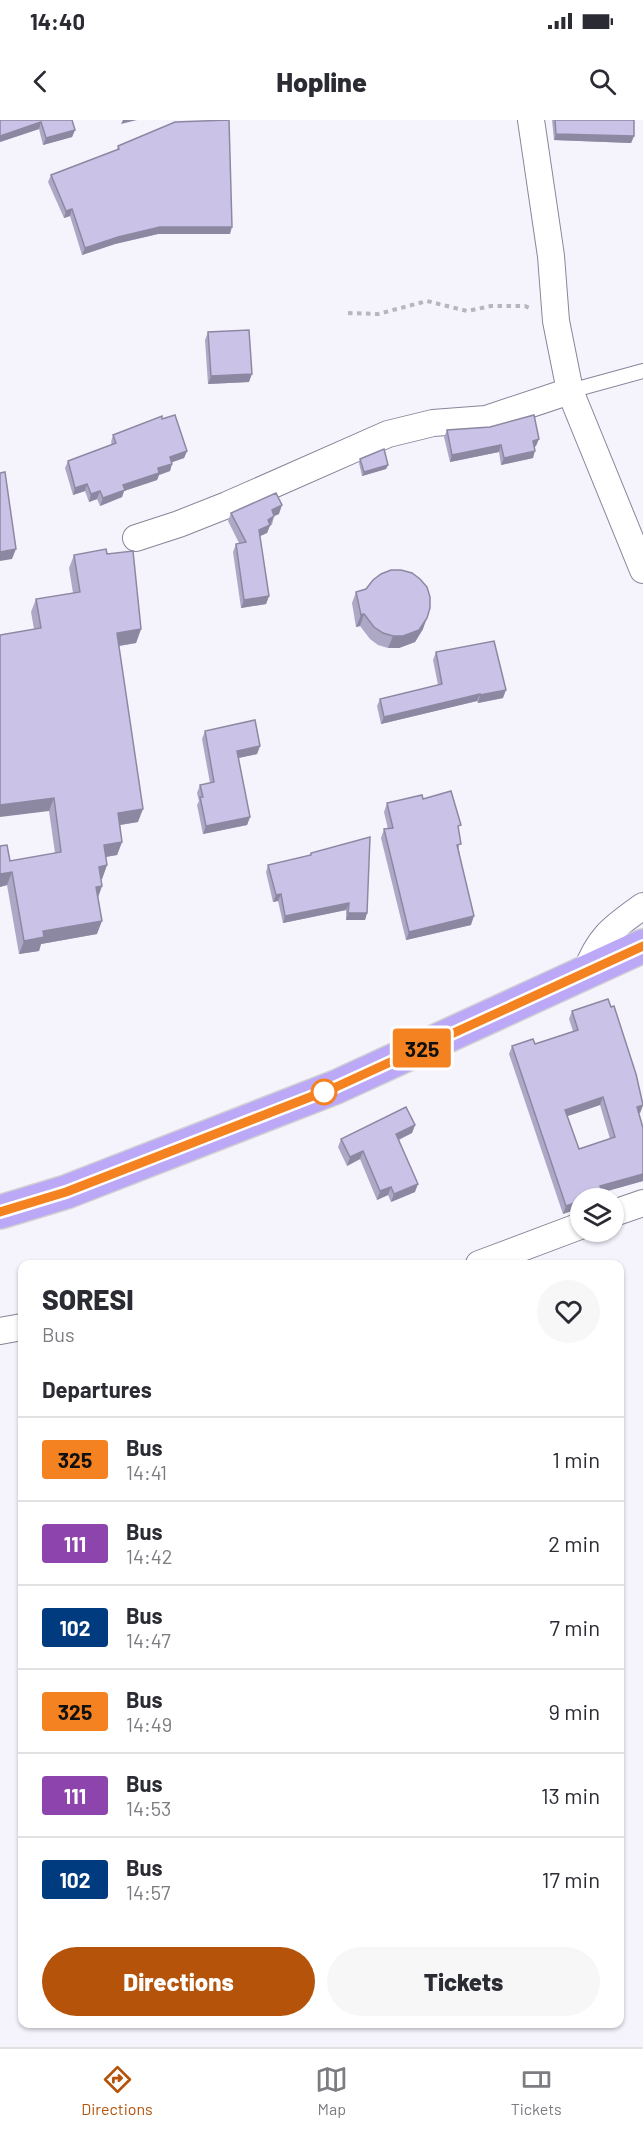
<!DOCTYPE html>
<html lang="en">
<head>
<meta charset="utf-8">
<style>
	:root { --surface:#fff; --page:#f7f7f7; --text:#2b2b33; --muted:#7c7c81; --line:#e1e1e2; --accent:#b45309 }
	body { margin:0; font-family:Barlow,sans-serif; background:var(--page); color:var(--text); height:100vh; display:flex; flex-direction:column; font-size:22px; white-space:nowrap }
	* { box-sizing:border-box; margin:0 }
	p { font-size:20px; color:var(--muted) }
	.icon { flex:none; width:33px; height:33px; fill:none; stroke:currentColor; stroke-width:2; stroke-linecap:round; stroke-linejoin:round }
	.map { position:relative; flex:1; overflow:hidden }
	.panel { position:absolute; left:18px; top:1140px; width:606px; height:768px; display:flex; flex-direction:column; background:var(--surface); border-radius:12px; box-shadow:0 2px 4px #0004 }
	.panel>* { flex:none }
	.badge { padding:0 12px; border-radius:4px; font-size:21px; line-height:39px }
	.fabs { position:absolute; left:570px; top:1068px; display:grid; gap:12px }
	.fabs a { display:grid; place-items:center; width:54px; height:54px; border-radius:50%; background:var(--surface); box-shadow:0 2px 4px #0004; font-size:30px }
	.map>.badge { position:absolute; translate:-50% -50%; box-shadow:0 0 0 3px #fff }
	h2 { padding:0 24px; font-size:22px; line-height:54px }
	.round { display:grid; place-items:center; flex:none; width:63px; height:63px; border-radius:32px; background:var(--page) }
	.head { display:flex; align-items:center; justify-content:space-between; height:102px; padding:0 24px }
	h1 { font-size:28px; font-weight:800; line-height:45px }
	.action { display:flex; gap:12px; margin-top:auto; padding:12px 24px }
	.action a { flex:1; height:69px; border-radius:36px; background:var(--accent); color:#fff; font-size:24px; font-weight:800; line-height:69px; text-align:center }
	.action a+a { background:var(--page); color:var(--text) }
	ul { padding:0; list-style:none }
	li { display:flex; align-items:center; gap:18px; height:84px; padding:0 24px; border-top:2px solid var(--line) }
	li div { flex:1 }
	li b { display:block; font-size:22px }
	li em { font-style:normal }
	li .badge { min-width:66px; font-weight:700; text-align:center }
	.status { display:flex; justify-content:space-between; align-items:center; height:42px; padding:0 30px; background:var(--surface); direction:ltr }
	.status svg { height:16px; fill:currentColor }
	header { display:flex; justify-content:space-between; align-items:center; height:78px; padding:0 24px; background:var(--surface); font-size:27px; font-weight:800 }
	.tabs { display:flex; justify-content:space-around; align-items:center; height:84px; border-top:2px solid var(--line); background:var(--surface); font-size:16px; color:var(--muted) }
	.tabs a { display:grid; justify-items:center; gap:3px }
	.tabs .active { color:var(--accent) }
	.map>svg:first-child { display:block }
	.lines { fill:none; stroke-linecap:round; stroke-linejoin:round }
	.lane-casing { stroke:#898599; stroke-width:16 }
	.street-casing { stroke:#898599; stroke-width:28 }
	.highway-casing { stroke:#d1d1d3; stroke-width:36 }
	.path { stroke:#b7b5be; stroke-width:4; stroke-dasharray:4.5 4.5; stroke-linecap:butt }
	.lane { stroke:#fff; stroke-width:14 }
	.street { stroke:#fff; stroke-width:26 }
	.highway { stroke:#bba8f6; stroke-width:33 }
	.wall { fill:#aea8c7; fill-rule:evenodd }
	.shaded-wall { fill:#8d88a2 }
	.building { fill:#cac3e7; stroke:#8d88a2; stroke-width:1.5; fill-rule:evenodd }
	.line-casing { stroke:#fff; stroke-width:14 }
	.line { stroke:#f58220; stroke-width:9 }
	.stop-dot { fill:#fff; stroke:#f58220; stroke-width:3 }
</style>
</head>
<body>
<div class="status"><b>14:40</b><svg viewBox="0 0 49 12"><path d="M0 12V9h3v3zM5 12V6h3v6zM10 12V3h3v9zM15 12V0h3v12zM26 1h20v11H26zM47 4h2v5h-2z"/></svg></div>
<header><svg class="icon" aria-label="back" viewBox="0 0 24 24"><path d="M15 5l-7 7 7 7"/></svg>Hopline<svg class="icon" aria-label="search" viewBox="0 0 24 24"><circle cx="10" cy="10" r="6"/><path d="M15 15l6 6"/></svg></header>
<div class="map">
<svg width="643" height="1927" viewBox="0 0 643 1927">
	<rect width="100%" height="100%" fill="#f5f3fc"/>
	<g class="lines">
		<defs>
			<path id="lane" d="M570 271 643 251"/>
			<g id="street">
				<path d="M531 0 551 136 556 201 570 271 643 450"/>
				<path d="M136 418 179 404 227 385 388 314 433 303 486 299 570 271"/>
				<path d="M586 852C599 816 614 807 643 786"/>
				<path d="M614 1093 643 1083"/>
				<path d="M479 1144 580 1106"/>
				<path d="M0 1211 22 1207"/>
			</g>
			<path id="highway" d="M0 1092 66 1072 336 967 643 826"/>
		</defs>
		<use href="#lane" class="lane-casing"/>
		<use href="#street" class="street-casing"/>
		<use href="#highway" class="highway-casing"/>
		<path class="path" d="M348 193 378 194 427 181 467 191 491 186H525L531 189"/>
		<use href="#lane" class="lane"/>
		<use href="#street" class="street"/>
		<use href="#highway" class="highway"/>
	</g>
	<g class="wall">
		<path d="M0 0H72L75 10 72 17 43 25 39 9 0 22Z"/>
		<path d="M552 0H634V16L631 23 554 20Z"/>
		<path d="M118 26 230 114H158L115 124 82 135 70 96 64 98 48 62 51 55 117 30Z"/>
		<path d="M208 212 249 262 208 264 205 220Z"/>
		<path d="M162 299 187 331 184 338 172 342 170 351 159 355 157 360 124 371 122 377 100 386 97 379 89 382 85 371 73 375 65 348 68 341 112 325 111 322 113 315Z"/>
		<path d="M447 310 536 326 534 327 533 338 501 345 499 332 450 342 444 317Z"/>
		<path d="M360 339 388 345 386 349 362 356 359 343Z"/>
		<path d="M231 393 279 394 274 396 272 405H270L267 413 260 416 269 476 266 484 241 488 233 432 236 424 239 423 228 401Z"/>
		<path d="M107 434 141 509 136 523 119 526 138 702 120 705 122 722 117 735 106 737 107 745 102 759H101L102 766 98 778 97 814 41 824 39 831 19 834 7 765 0 767V726L10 741 55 733 49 691 34 509 31 492 36 479 73 473 69 448 74 435Z"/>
		<path d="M356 472 423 509 415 522 399 528H388L378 525 370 519 360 506 356 507 352 483Z"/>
		<path d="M436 532 503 578 478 583 477 581 381 604 377 586 380 579 438 565 433 540Z"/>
		<path d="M205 611 260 626 257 634 238 638 250 697 247 705 203 714 197 685 199 681 197 673 200 665 210 663 202 619Z"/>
		<path d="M423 679 459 712V730L471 805 406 820 381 718 384 709H388L384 692 387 683Z"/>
		<path d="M311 733 367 793 365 800H346V790L283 803 278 781 273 782 266 752 268 745 310 735Z"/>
		<path d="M572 891 643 985 640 993H639L643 1008V1061L580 1078V1088L563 1094 509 934 512 926 535 924 573 911 569 899ZM600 985 610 1019 579 1029 567 996Z"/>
		<path d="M415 1005 412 1013 399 1020 415 1072 391 1082 388 1075 377 1080 360 1039 347 1046 338 1027 341 1019Z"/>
	</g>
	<g class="shaded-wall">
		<path d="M123 0H137L121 4Z"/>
		<path d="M41 2 39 9 0 22V16Z"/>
		<path d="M75 10 72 17 43 25 46 18Z"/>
		<path d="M556 14 634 16 631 23 554 20Z"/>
		<path d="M72 89 70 96 64 98 66 91Z"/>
		<path d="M160 107H232L230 114H158L115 124 82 135 85 128 118 117Z"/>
		<path d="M252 254 249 262 208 264 211 256Z"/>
		<path d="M539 319 536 326 530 328 533 321Z"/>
		<path d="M501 325 499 332 450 342 452 335Z"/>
		<path d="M187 331 184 338 167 344 170 337Z"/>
		<path d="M535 331 533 338 501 345 504 338Z"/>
		<path d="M172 344 170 351 159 355 157 360 124 371 122 377 100 386 103 378 123 365 158 348Z"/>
		<path d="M388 345 386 349 362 356 364 352Z"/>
		<path d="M87 364 85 371 73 375 75 368Z"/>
		<path d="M100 371 97 379 89 382 91 374Z"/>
		<path d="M282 385 279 394 269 398 272 390Z"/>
		<path d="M274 396 267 413 256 418 259 410 268 400Z"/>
		<path d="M16 429 12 439 0 441V432Z"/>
		<path d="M269 476 266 484 241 488 244 480Z"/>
		<path d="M364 494 360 506 356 507 361 495Z"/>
		<path d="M427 498 423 509 415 522 399 528H388L393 516Z"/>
		<path d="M141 509 136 523 112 527 117 513Z"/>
		<path d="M506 570 503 578 478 583 480 575Z"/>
		<path d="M480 574 477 581 381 604 384 597Z"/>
		<path d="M260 626 257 634 234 639 237 631Z"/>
		<path d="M54 678 49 691 0 697V685Z"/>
		<path d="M143 689 138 702 113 706 118 693Z"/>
		<path d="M250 697 247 705 203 714 206 706Z"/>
		<path d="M122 722 117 735 99 738 104 725Z"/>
		<path d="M107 745 102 759 94 760 99 747Z"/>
		<path d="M12 752 7 765 0 767V754Z"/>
		<path d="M102 766 97 779 96 767Z"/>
		<path d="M281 774 278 781 273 782 276 775Z"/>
		<path d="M349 783 346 790 283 803 285 796Z"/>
		<path d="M348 793H367L365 800H346Z"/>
		<path d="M474 796 471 805 406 820 409 812Z"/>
		<path d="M102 801 97 814 41 824 39 831 19 834 24 821 43 811Z"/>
		<path d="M603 977 600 985 562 998 565 990Z"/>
		<path d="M643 985 640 993 634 995 637 987Z"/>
		<path d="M415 1005 412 1013 393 1022 396 1014Z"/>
		<path d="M363 1031 360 1039 347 1046 350 1037Z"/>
		<path d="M643 1054V1061L597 1074 600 1066Z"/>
		<path d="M418 1064 415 1072 391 1082 394 1074Z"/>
		<path d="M391 1067 388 1075 377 1080 380 1071Z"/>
		<path d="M603 1073 601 1078H588Z"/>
		<path d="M580 1081V1088L563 1094 566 1086Z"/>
	</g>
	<g class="building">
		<path d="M0 0H72L75 10 46 18 41 2 0 16Z"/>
		<path d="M229 0 232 107H160L118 117 85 128 72 89 66 91 51 55 119 29 118 26 175 2Z"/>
		<path d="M555 0H634V16L556 14Z"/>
		<path d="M249 210 252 254 211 256 208 212Z"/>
		<path d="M175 295 187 331 170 337 172 344 158 348 159 353 123 365 125 370 103 378 100 371 91 374 87 364 75 368 68 341 116 323 113 315 162 296V299Z"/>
		<path d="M534 295 539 319 533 321 535 331 504 338 501 325 452 335 447 310 490 307Z"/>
		<path d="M384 329 388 345 364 352 360 339Z"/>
		<path d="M5 352 16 429 0 432V353Z"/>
		<path d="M276 373 282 385 272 390 274 396 268 400 270 405 259 410 269 476 244 480 236 424 246 422 231 393Z"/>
		<path d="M106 429 107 434 133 431 141 509 117 513 143 689 118 693 122 722 104 725 107 745 99 747 102 766 96 767 102 801 43 811 44 817 24 821 12 752 0 754V726L7 725 10 741 61 732 54 678 0 685V515L41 508 36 479 80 472 74 435Z"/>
		<path d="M391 450H401L412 453 420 459 427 467 430 477V488L427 498 419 510 403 516H393L383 513 374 507 364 494 361 495 356 472 366 469 373 460 381 454Z"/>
		<path d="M494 521 506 570 480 575V574L384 597 380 579 442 564 436 532Z"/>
		<path d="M255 600 260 626 237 631 250 697 206 706 200 677H203L200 665 214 662 205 611Z"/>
		<path d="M451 671 461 705 458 706 461 724 457 725 474 796 409 812 384 709 393 708 387 683 422 675 423 679Z"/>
		<path d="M370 717 367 793H348L349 783 285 796 281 774 276 775 268 745 311 735V733Z"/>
		<path d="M608 879 611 887 614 886 636 954 643 985 637 987 643 1008V1054L600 1066 603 1073 588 1078H580V1081L566 1086 512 926 533 919 535 924 578 910 572 891ZM603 977 615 1017 579 1029 565 990Z"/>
		<path d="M406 987 415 1005 396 1014 418 1064 394 1074 391 1067 380 1071 363 1031 350 1037 341 1019Z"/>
	</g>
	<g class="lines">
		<defs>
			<path id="line" d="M0 1092 66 1072 336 967 643 826"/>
		</defs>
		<use href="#line" class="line-casing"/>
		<use href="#line" class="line"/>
	</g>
	<circle class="stop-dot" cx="324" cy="972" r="12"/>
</svg>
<div class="fabs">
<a><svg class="icon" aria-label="layers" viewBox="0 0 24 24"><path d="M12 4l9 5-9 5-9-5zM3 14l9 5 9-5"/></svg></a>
</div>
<b class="badge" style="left:422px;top:928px;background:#f58220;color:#111">325</b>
<section class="panel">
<div class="head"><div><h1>SORESI</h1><p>Bus</p></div><a class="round"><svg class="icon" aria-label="heart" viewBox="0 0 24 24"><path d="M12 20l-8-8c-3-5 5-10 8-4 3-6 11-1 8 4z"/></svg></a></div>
<h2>Departures</h2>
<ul>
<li><span class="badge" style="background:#f58220;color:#111">325</span><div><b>Bus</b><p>14:41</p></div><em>1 min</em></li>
<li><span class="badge" style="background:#8e44ad;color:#fff">111</span><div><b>Bus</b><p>14:42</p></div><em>2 min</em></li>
<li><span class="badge" style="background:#003b80;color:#fff">102</span><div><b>Bus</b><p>14:47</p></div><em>7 min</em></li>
<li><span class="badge" style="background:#f58220;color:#111">325</span><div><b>Bus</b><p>14:49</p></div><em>9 min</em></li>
<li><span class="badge" style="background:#8e44ad;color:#fff">111</span><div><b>Bus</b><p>14:53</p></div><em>13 min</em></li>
<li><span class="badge" style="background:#003b80;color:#fff">102</span><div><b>Bus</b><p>14:57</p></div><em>17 min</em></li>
</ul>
<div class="action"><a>Directions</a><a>Tickets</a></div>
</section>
</div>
<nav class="tabs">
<a class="active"><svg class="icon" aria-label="directions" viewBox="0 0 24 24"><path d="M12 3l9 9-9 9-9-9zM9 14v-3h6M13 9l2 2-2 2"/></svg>Directions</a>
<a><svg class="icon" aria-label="map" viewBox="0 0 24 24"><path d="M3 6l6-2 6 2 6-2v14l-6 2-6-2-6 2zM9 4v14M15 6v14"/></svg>Map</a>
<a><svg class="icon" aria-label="tickets" viewBox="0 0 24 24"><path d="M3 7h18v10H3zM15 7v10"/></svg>Tickets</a>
</nav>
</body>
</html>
